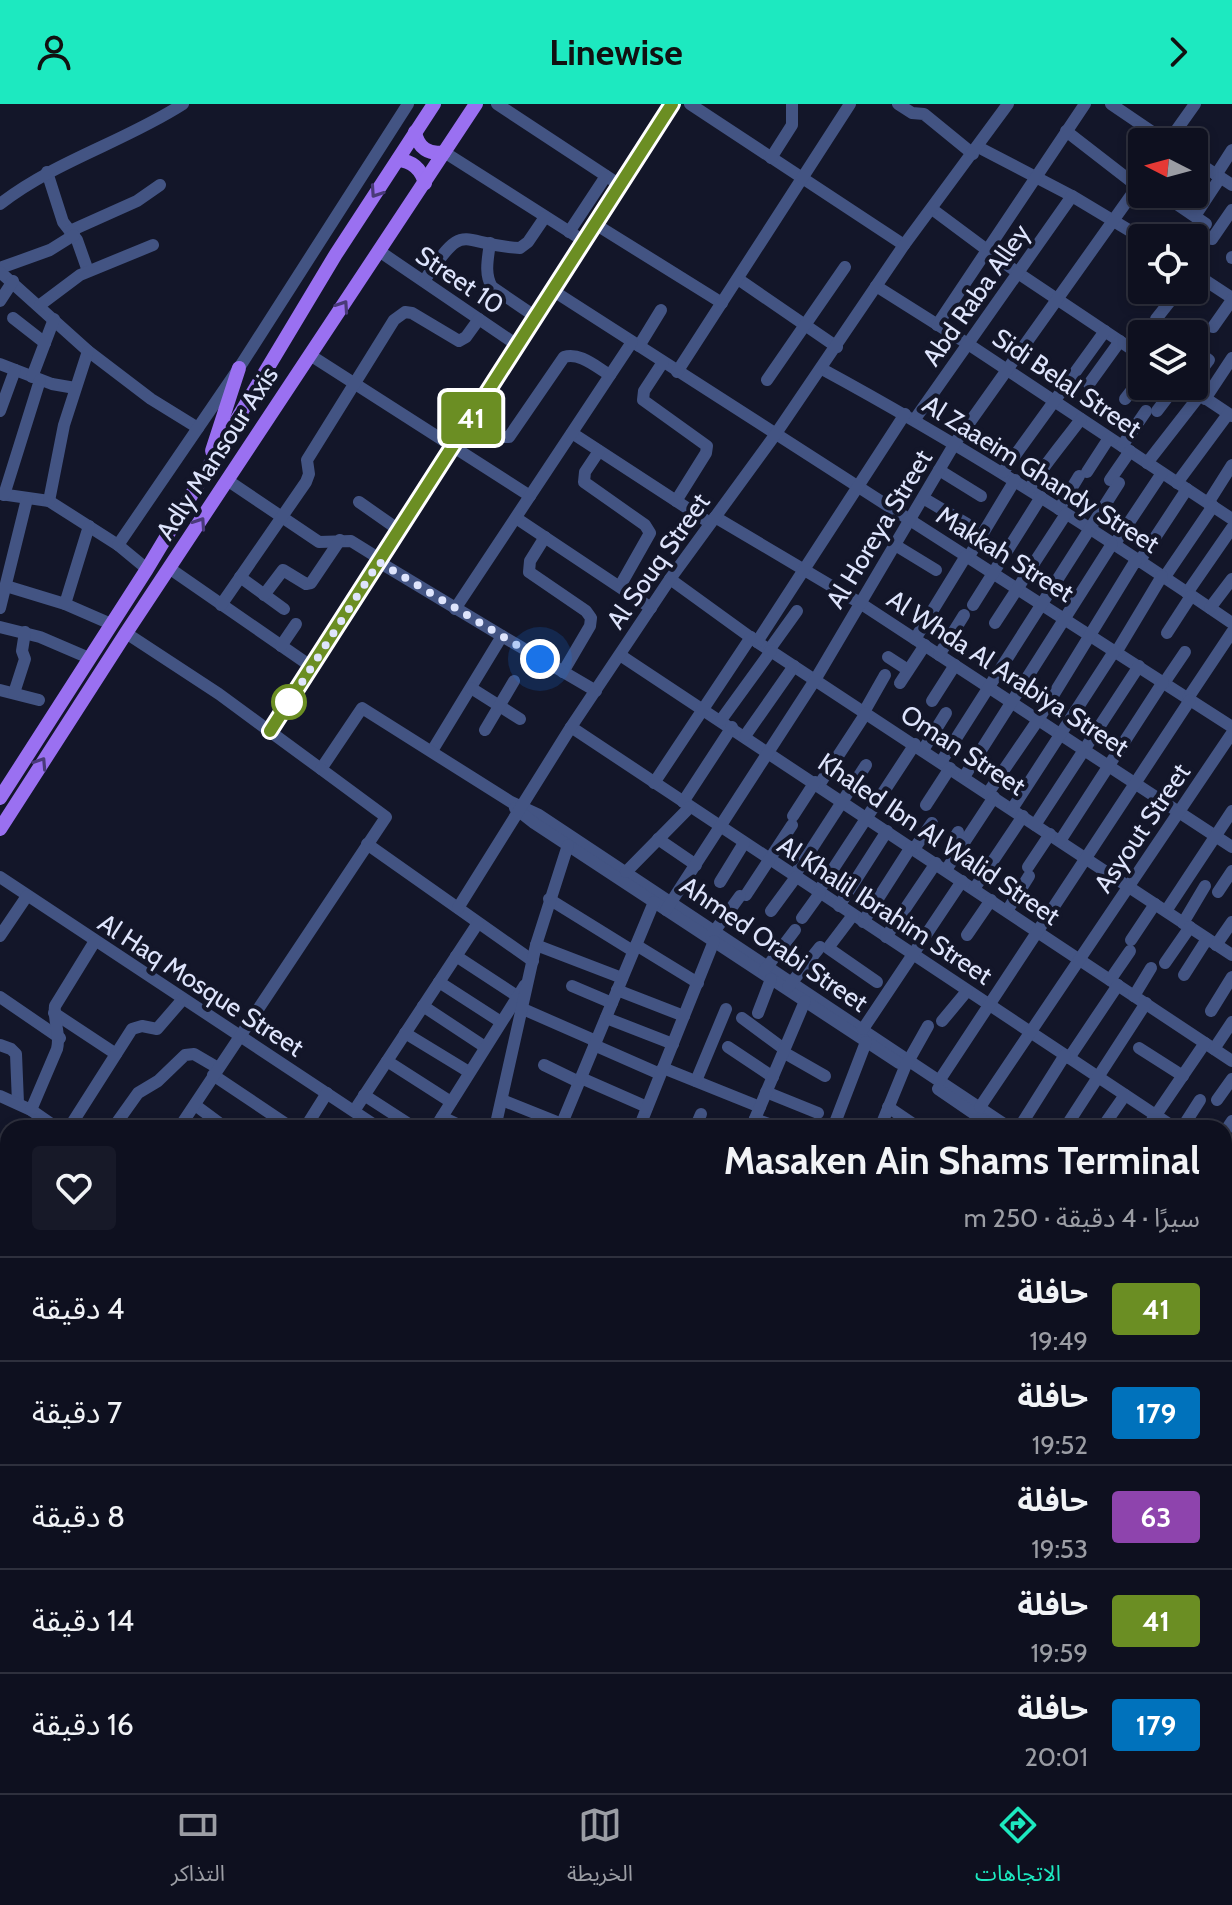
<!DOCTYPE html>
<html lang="ar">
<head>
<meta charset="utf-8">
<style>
	:root { --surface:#0e101f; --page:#171928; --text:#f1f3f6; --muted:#9b9da4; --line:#2e303d; --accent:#1de9c0 }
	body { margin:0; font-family:Cabin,"Noto Sans Arabic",sans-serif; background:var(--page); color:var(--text); direction:rtl; height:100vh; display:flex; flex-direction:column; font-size:30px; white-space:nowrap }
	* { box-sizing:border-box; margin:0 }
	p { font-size:26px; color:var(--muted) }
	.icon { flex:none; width:44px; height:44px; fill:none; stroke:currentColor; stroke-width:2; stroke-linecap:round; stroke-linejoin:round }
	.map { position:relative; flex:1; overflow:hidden; direction:ltr }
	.side { position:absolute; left:0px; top:1016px; width:1232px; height:674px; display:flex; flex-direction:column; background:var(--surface); border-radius:24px 24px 0 0; box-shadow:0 4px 12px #0003,0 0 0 2px var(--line); direction:rtl }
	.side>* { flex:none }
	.badge { padding:0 16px; border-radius:6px; font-size:28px; line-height:52px }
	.needle { width:52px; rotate:276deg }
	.controls { position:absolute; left:1128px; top:24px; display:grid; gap:16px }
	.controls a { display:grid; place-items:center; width:80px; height:80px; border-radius:8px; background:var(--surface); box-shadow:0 4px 12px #0003,0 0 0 2px var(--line); font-size:40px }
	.you { position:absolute; width:40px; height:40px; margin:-20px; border:6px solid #fff; border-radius:50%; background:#1a73e8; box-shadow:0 0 0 12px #1a73e833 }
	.map>.badge { position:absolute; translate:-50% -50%; box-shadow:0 0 0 4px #fff }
	.round { display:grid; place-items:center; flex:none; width:84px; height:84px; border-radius:8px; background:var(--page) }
	.headline { display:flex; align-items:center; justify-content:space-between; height:136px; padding:0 32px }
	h1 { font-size:38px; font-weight:800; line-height:60px }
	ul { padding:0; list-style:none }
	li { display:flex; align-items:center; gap:24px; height:104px; padding:0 32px; border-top:2px solid var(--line) }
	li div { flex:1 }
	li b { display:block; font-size:30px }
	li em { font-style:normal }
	li .badge { min-width:88px; font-weight:700; text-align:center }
	header { display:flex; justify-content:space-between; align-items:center; height:104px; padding:0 32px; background:var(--accent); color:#111; font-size:36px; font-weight:800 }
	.menu { display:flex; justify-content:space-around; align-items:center; height:112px; border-top:2px solid var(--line); background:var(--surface); font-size:22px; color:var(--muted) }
	.menu a { display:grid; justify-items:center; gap:4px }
	.menu .on { color:var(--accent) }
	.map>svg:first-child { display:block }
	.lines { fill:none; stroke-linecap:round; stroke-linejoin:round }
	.minor { stroke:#435483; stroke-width:12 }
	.major { stroke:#9a70f1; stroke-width:14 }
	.oneway { stroke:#493a79 }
	.line-casing { stroke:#fff; stroke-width:18 }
	.line { stroke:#6b8e23; stroke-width:12 }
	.walk { stroke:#dee4fc; stroke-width:8; stroke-dasharray:0 14.4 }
	.stop-dot { fill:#fff; stroke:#6b8e23; stroke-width:4 }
	.labels { text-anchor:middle; stroke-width:8; stroke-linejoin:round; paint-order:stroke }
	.street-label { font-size:26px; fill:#dee4fc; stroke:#131629 }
</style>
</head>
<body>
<header><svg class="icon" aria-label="forward" viewBox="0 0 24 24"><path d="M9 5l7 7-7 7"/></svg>Linewise<svg class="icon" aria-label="person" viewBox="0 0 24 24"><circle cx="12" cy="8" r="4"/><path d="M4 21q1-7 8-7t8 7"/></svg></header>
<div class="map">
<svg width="1232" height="1689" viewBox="0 0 1232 1689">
	<rect width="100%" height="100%" fill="#131629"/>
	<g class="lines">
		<g class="minor">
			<path d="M497 0 620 81"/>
			<path d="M690 0 904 141"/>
			<path d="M898 0 912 9 924 10 973 50"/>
			<path d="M1111 0 1167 38"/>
			<path d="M1066 27 1137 82"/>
			<path d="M1168 38 1195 0"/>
			<path d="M978 43 1072 92 1142 134"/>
			<path d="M444 48 584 137"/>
			<path d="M771 54 792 21V0"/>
			<path d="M1194 56 1232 81"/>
			<path d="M47 68 63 118 77 136 88 167"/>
			<path d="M1216 71 1232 46"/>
			<path d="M1162 90 1206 120"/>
			<path d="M0 100C55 57 124 38 183 0"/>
			<path d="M932 105 1018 169 1142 252"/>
			<path d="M1195 112 1220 74"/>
			<path d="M595 120 722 199"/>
			<path d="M70 127 137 97 160 81"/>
			<path d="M569 128 606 72"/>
			<path d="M1212 135 1232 106"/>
			<path d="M490 139C488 154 484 170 492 183L536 213"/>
			<path d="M379 147 517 241"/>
			<path d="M1232 154V153"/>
			<path d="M0 164 50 146 74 131"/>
			<path d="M0 168 88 247 151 295 198 324"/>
			<path d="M1194 169 1232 194"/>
			<path d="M738 175 837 243"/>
			<path d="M424 177C467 113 457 141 520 144L528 138 545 113"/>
			<path d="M876 182 968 240 1232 415"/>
			<path d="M552 186 1232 623"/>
			<path d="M0 197 13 177"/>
			<path d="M40 201 80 171 153 141"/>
			<path d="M13 214 45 239"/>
			<path d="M937 221 1085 0"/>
			<path d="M1213 223 1232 196"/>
			<path d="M1174 230 1156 215 1179 186"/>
			<path d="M639 242 661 206"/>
			<path d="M1194 245 1209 256 1194 276"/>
			<path d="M310 251 530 392"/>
			<path d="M663 258 644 287 643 296 707 342 706 349 676 397"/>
			<path d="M0 260 52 280 75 284"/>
			<path d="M822 265C964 342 1099 428 1232 519"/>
			<path d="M677 268 850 0"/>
			<path d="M32 273 54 215"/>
			<path d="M767 276 845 163"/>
			<path d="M1089 280 1120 237"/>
			<path d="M1187 282 1232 312"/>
			<path d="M1125 295 1142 273"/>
			<path d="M1205 295 1232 254"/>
			<path d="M0 307 15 266"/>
			<path d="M1157 307 1176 282"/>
			<path d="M472 313 503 333H509L564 253C580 248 596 263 610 271"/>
			<path d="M915 315 1072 92"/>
			<path d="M572 329 710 419"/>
			<path d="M1122 342 1146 307"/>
			<path d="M599 347 585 368 584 378 645 421 650 429 620 482"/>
			<path d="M1147 359 1200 291"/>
			<path d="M939 366 981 392"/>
			<path d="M1003 368 1105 227"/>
			<path d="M1087 368 1109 334"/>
			<path d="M227 376 319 438 351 437 380 455"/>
			<path d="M1110 376 1130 347"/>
			<path d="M1177 379 1228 310"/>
			<path d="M1029 385C1045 360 1063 339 1081 315"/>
			<path d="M0 390 49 397 118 441 147 465"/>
			<path d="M4 391 40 276"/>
			<path d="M923 394 967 420"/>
			<path d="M49 397 64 321 88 247"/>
			<path d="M359 398 399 426"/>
			<path d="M1208 399 1232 361"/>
			<path d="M1059 405 1079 372"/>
			<path d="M715 413 860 499 1232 743"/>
			<path d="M516 414 651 504"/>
			<path d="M545 433 530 457 529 468 586 507 591 514 590 522 563 568"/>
			<path d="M118 441 239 264 408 0"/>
			<path d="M895 441 936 466"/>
			<path d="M1114 441 1162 369"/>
			<path d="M968 454 1015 376"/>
			<path d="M379 458 502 532 432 647"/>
			<path d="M1139 458 1187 385"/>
			<path d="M169 464 312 563"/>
			<path d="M240 473 284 505"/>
			<path d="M1164 474 1213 402"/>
			<path d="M670 475 757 538 1232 851"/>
			<path d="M6 482 65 500 111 520"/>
			<path d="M1187 489 1232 424"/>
			<path d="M264 491 283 466 306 480 311 479 340 436"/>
			<path d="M65 500 89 422"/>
			<path d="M221 501 306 378 309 370 307 356 394 216 405 208 412 209 459 237 466 233 479 215"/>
			<path d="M973 501 1041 393"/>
			<path d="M0 504 27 395"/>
			<path d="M1210 504 1232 475"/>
			<path d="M455 505 632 238"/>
			<path d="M995 519 1066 410"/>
			<path d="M0 523 40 533 89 554"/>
			<path d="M126 529 219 590 321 665 362 604 511 698 539 711 1010 1024"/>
			<path d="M1167 529 1191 492"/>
			<path d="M502 532 596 587"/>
			<path d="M915 535 966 452"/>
			<path d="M757 538 905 310"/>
			<path d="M281 542 296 520"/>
			<path d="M769 546 797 507"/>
			<path d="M1117 547 1162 472"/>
			<path d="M620 551 1232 957"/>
			<path d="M939 551 964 511"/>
			<path d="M888 553 908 566"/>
			<path d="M900 579 925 541"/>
			<path d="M1164 579 1185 548"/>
			<path d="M471 584 520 615"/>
			<path d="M0 586 39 596"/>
			<path d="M14 589 25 555 22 547 25 528"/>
			<path d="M1188 594 1232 528"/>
			<path d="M932 597 955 561"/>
			<path d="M864 608 885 571"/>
			<path d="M721 616 771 547"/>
			<path d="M571 623 1175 1024"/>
			<path d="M485 626 514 577"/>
			<path d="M270 627 672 0"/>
			<path d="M745 632 794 562"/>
			<path d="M923 646 946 609"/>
			<path d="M941 658 1119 379"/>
			<path d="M964 673 1112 440"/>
			<path d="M654 679 751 533"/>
			<path d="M819 681 866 609"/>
			<path d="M988 689 1038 616 1136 456"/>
			<path d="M683 698 732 623"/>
			<path d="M926 701 950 664"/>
			<path d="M515 704 534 719 899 959"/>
			<path d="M1012 705 1115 546"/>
			<path d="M793 712 815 678"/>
			<path d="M1035 721 1139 562"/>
			<path d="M958 728 952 738 959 745"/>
			<path d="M658 735 696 761"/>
			<path d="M1060 737 1163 578"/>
			<path d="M367 740 533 857"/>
			<path d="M914 745 932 719"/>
			<path d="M1028 763 1050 730"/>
			<path d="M946 766 994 693"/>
			<path d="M626 768 690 703"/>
			<path d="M794 772 866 661"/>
			<path d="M0 773 379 1024"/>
			<path d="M720 778 744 739"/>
			<path d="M974 785 1023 712"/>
			<path d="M818 788 915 640"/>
			<path d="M1218 788 1232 767"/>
			<path d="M746 791 792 721"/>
			<path d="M549 795 633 847"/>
			<path d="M839 802 887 727"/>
			<path d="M458 804 571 623 670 475 775 331 904 141 1008 0"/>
			<path d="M666 806 815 576 955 339 1142 76"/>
			<path d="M771 807 796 773"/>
			<path d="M1007 807 1029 772"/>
			<path d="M1166 807 1232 707"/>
			<path d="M853 811 828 844 877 878"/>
			<path d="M802 814 820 789"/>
			<path d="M863 818 911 743"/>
			<path d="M1183 819 1205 782"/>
			<path d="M967 831 991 796"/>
			<path d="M0 832 27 792"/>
			<path d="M711 832 740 792"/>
			<path d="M886 833 936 759"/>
			<path d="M1131 836 1155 800"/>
			<path d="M536 841 622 874"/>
			<path d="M636 841 698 879"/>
			<path d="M1216 841 1232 818"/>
			<path d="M456 852 517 892"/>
			<path d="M1165 859 1190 823"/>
			<path d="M764 867 795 826"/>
			<path d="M1184 871 1207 835"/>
			<path d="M1110 876 1130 847"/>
			<path d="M439 878 501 918"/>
			<path d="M572 882 612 899"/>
			<path d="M788 883 820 843"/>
			<path d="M617 886 684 912"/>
			<path d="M1134 892 1151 864"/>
			<path d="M0 893 60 934"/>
			<path d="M423 902 485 943"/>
			<path d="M523 905 596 937"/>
			<path d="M1211 907 1232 873"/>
			<path d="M54 909 116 950"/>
			<path d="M758 909 771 875"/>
			<path d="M606 914 673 940"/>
			<path d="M742 914 784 945"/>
			<path d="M942 917 967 887"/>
			<path d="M863 925 962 777"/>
			<path d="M405 929 469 968"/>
			<path d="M0 941 11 945 16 950 18 999"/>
			<path d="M594 941 660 970"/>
			<path d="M728 943 773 973"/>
			<path d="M1139 944 1183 972"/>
			<path d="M1214 945 1232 918"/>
			<path d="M783 948 825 972"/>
			<path d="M1069 954 1118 881"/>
			<path d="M387 957 451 998"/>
			<path d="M544 961 579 978"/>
			<path d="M663 964 760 1003"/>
			<path d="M213 971 292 1024"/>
			<path d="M581 974 647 1003"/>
			<path d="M696 977 726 905"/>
			<path d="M939 977 1190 596"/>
			<path d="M938 985 995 1024"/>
			<path d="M766 988 818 1009"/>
			<path d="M364 991 415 1024"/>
			<path d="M0 992 31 1006 57 1024"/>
			<path d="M502 996 572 1024"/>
			<path d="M1217 996 1232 975"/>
			<path d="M195 1001 226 1024"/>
			<path d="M888 1003 919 1024"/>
			<path d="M980 1003 1232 629"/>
			<path d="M31 1006 57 945C61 929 53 917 55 902L95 837"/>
			<path d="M354 1007 478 819"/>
			<path d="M442 1013 465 1024"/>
			<path d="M755 1015 780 1024"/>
			<path d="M69 1024 132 925 142 922 157 925 183 895"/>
			<path d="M113 1024 138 989 158 977 185 951 194 950 218 964"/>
			<path d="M179 1024 386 713 321 665"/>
			<path d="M305 1024 327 989"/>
			<path d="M435 1024 525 881"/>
			<path d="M495 1024 536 841 568 741"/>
			<path d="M560 1024 654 798"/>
			<path d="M639 1024 714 837"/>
			<path d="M695 1024 701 1010"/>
			<path d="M751 1024 805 897"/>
			<path d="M833 1024 866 938"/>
			<path d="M880 1024 905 963 928 922"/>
			<path d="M1019 1024 1065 951"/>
			<path d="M1065 1024 1146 899"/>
			<path d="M1102 1024 1125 991"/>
			<path d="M1147 1024 1205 939"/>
			<path d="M1182 1024 1200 996"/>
			<path d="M1224 1029 1232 1017"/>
			<path d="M0 1044 8 1048"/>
			<path d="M1224 1056 1232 1061"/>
			<path d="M0 1088 8 1091"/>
			<path d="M1224 1130 1232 1118"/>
			<path d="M0 1160 8 1163"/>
			<path d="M1224 1165 1232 1170"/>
			<path d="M0 1215 8 1218"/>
			<path d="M1224 1254 1232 1244"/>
			<path d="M3 1294 8 1280"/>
			<path d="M1224 1298 1232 1290"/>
			<path d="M1224 1307 1232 1314"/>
			<path d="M0 1324 8 1300"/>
			<path d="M1224 1331 1232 1334"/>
			<path d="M1224 1396 1232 1399"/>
			<path d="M0 1412 8 1400"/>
			<path d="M1224 1430 1225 1429"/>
			<path d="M0 1465 8 1453"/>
			<path d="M1224 1494 1232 1498"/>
			<path d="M0 1516 8 1522"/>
			<path d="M1224 1528 1232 1509"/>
			<path d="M0 1548 8 1553"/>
			<path d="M0 1577 8 1582"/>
			<path d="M1226 1627 1232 1612"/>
			<path d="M0 1664 8 1648"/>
			<path d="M1224 1672 1232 1675"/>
			<path d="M54 1682 76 1689"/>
			<path d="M343 1682 361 1689"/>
			<path d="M459 1682 476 1689"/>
			<path d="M550 1682 568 1689"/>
			<path d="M693 1682 710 1689"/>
			<path d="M829 1682 847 1689"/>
			<path d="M938 1682 955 1689"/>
			<path d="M1073 1682 1091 1689"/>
			<path d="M367 1685 377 1689"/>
			<path d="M137 1689 140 1682"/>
			<path d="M177 1689 179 1682"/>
			<path d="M249 1689 251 1682"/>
			<path d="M291 1689 294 1682"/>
			<path d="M605 1689 608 1682"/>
			<path d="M655 1689 658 1682"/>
			<path d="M745 1689 748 1682"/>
			<path d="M864 1689 867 1682"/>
			<path d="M924 1689 927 1682"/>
			<path d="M1009 1689 1011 1682"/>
			<path d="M1158 1689 1161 1682"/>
			<path d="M1203 1689 1206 1682"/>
		</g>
		<g class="major">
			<path d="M415 28C418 44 429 51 444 48"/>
			<path d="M398 56C412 57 421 65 425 79"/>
			<path d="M212 347 239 264"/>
			<path d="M0 694 147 465 336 150 434 0"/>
			<path d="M0 725 126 529 476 0"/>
		</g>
	</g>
	<defs><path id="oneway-chevron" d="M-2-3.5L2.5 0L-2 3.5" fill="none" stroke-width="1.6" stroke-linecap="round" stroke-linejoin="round" transform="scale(2)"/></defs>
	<g class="oneway">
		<use href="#oneway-chevron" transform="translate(376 88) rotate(124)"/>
		<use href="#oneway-chevron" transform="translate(343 202) rotate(-56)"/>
		<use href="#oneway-chevron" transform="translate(200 419) rotate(-56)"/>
		<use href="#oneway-chevron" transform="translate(41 659) rotate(-57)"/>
	</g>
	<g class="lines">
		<defs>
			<path id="line" d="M270 627 672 0"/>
		</defs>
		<use href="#line" class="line-casing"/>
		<use href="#line" class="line"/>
		<path class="walk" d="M289 598 288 600 379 458 540 555"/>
	</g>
	<circle class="stop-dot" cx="289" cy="598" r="16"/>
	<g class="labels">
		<g class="street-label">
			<text transform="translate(460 176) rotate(34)" y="9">Street 10</text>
			<text transform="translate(976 191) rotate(-55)" y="9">Abd Raba Alley</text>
			<text transform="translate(1067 279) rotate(34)" y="9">Sidi Belal Street</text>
			<text transform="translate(217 349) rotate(-57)" y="9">Adly Mansour Axis</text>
			<text transform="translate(1041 370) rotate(32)" y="9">Al Zaaeim Ghandy Street</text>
			<text transform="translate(879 425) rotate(-59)" y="9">Al Horeya Street</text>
			<text transform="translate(1005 450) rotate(32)" y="9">Makkah Street</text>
			<text transform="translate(658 457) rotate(-55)" y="9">Al Souq Street</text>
			<text transform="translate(1008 569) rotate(33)" y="9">Al Whda Al Arabiya Street</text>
			<text transform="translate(963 646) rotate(33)" y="9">Oman Street</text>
			<text transform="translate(1142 724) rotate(-56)" y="9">Asyout Street</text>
			<text transform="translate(939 735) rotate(34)" y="9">Khaled Ibn Al Walid Street</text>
			<text transform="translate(885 806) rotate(33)" y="9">Al Khalil Ibrahim Street</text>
			<text transform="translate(774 840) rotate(34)" y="9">Ahmed Orabi Street</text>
			<text transform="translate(201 881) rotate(33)" y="9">Al Haq Mosque Street</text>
		</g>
	</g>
</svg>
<div class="controls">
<a><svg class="needle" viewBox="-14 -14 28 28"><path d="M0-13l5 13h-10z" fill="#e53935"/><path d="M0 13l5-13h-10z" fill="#9b9da4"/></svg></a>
<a><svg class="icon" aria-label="locate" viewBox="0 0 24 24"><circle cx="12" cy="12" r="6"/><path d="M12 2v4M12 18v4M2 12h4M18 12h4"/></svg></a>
<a><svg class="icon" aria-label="layers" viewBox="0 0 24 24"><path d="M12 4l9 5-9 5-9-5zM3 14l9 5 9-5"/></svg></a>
</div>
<div class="you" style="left:540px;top:555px"></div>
<b class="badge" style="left:471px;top:314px;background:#6b8e23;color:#fff">41</b>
<section class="side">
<div class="headline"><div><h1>Masaken Ain Shams Terminal</h1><p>سيرًا · 4 دقيقة · 250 m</p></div><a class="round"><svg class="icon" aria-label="heart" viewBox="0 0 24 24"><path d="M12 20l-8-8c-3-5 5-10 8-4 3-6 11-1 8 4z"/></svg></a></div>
<ul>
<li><span class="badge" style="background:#6b8e23;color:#fff">41</span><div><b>حافلة</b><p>19:49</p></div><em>4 دقيقة</em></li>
<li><span class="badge" style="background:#0072bc;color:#fff">179</span><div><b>حافلة</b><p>19:52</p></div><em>7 دقيقة</em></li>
<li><span class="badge" style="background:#8e44ad;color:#fff">63</span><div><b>حافلة</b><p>19:53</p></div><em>8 دقيقة</em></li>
<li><span class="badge" style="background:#6b8e23;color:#fff">41</span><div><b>حافلة</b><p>19:59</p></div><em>14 دقيقة</em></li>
<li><span class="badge" style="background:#0072bc;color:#fff">179</span><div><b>حافلة</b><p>20:01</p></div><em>16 دقيقة</em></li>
</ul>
</section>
</div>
<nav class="menu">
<a class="on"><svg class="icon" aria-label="directions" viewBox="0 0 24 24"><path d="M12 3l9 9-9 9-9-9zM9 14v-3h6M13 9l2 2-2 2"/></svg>الاتجاهات</a>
<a><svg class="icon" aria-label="map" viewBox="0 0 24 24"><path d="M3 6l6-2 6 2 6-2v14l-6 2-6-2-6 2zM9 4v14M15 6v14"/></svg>الخريطة</a>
<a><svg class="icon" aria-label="tickets" viewBox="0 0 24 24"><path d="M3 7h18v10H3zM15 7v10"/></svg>التذاكر</a>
</nav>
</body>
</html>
